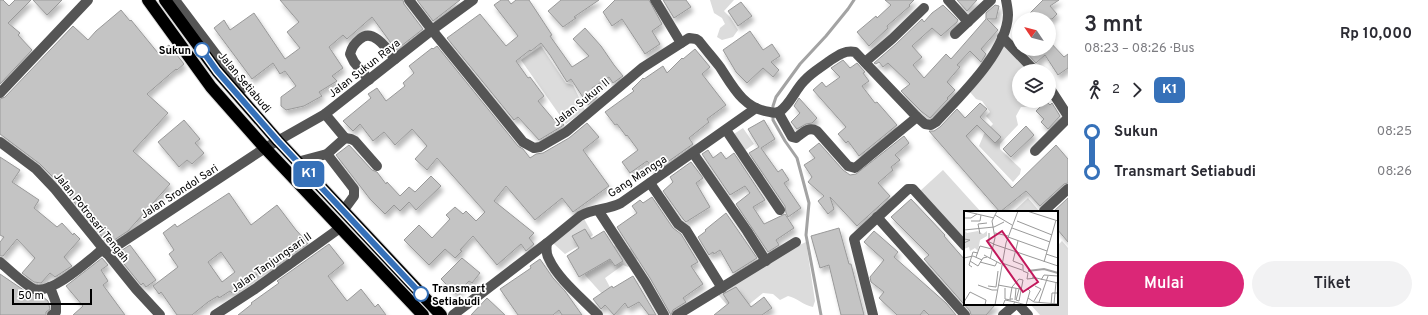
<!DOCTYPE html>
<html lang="id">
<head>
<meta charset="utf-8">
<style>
	:root { --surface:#fff; --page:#f2f2f3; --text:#2b2b33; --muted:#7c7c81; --accent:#db2777 }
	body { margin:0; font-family:Overpass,sans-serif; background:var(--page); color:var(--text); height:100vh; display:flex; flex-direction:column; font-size:15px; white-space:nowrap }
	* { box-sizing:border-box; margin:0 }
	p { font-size:13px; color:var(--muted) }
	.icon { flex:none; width:22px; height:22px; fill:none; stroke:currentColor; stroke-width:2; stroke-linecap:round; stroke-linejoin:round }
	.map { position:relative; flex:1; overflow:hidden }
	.side { display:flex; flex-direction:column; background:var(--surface); width:360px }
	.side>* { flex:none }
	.badge { padding:0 8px; border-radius:6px; font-size:14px; line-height:26px }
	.needle { width:26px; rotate:305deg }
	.controls { position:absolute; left:1012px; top:12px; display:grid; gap:8px }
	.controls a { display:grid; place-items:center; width:44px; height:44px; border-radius:50%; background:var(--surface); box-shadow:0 2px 6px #0003; font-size:20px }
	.scale { position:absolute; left:12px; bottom:10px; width:80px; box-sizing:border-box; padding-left:4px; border:2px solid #000; border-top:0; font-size:11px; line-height:14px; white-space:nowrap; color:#000; -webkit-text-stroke:3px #fff; paint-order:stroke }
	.map>.badge { position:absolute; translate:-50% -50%; box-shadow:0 0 0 2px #fff }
	.legs { display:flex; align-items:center; gap:6px; height:44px; padding:0 16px; font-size:13px }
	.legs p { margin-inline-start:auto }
	.overview { display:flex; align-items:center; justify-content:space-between; height:68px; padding:0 16px }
	h1 { font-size:22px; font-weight:600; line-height:30px }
	.action { display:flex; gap:8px; margin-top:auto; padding:8px 16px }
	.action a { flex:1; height:46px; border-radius:24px; background:var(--accent); color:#fff; font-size:16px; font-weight:600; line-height:46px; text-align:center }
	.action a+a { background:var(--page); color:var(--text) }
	ul { padding:0 16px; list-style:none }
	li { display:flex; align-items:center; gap:14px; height:40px; font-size:15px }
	li i { display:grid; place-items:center; width:6px; height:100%; margin:0 5px; background:currentColor }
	li i::after { content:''; width:10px; height:10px; margin:-5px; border:3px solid; border-radius:50%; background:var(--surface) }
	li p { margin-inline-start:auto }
	li:first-child i { background:linear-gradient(#0000 50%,currentColor 0) }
	li:last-child i { background:linear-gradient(currentColor 50%,#0000 0) }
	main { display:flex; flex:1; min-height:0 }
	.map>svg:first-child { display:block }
	.green { fill:#dcdcdc }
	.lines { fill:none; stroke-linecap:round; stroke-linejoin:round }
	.stream { stroke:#a3a3a3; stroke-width:3 }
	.building { fill:#c4c4c4; stroke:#999; fill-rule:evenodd; filter:url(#shadow) }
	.highway-casing { stroke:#dbdbdb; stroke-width:14 }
	.minor { stroke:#555; stroke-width:10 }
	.highway { stroke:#000; stroke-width:12 }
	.line-1-casing { stroke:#fff; stroke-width:9 }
	.line-1 { stroke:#3671b9; stroke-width:6 }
	.stop-1-dot { fill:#fff; stroke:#3671b9; stroke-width:2 }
	.labels { text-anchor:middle; stroke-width:3.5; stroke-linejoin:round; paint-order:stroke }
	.stop-label { font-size:11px; font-weight:bold; fill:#000; stroke:#fff; text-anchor:end }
	.street-label { font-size:11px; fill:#000; stroke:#fff }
	.inset-river { fill:none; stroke:#a3a3a3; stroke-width:2 }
	.inset-road { fill:none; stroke:#999; stroke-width:1 }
	.view { fill:#c2185b; fill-opacity:0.15; stroke:#c2185b; stroke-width:2 }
	.inset-edge { fill:none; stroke:#000; stroke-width:2 }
</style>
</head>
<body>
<main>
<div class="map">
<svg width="1068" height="315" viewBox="0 0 1068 315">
	<defs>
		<filter id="shadow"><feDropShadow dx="2.5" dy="4.5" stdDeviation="2" flood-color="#0004"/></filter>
	</defs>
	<rect width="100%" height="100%" fill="#fff"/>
	<g class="green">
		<path d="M710 0H734L724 11 730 17 738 30 733 37 722 40 717 37 720 28 725 24 722 18 714 13Z"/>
		<path d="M1004 44 1030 71H1019V101H1036L1030 107H1021L1016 116 1018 125 1000 144V149L1021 169 1020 174 1013 182 979 146 984 134 993 124 986 116 990 112 982 101 976 99 970 92Z"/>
		<path d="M541 46 566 83 573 85 585 110 566 124 521 60Z"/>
		<path d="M743 128 754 144 744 151 734 134Z"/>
		<path d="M943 170 981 212H965V240L920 191Z"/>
		<path d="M1028 198 1040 212H1013Z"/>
		<path d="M583 217 593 235 582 244 565 254 553 243Z"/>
		<path d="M1062 241 1068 248V315H1040L1030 304H1057V246Z"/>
		<path d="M623 242 630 249 636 245 641 256 628 267 623 265 605 278 611 289 603 295 585 275 580 265 614 246Z"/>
		<path d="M806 242 815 301 813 307C803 305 797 298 788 296L780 300 773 294 763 293 736 315 714 290 763 262Z"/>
	</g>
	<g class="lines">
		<path class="stream" d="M821 315 806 235 809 203 797 158 785 141 773 120V106L776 97 800 64 826 36 848 9 854 0"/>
	</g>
	<g class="building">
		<path d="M0 0H3L9 6 15 0H31L8 23 20 33 18 35 32 50 0 84Z"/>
		<path d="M33 0H62L47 15Z"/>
		<path d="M280 0H403L404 4 423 29 396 50 372 17 347 39 343 35 329 47 343 68 332 76 337 81 319 92 322 96 304 106 286 110 281 106V97L296 86 285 71 280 74 273 63 252 79 214 28 224 20 230 30 254 13 285 59 300 48 287 32 299 22Z"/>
		<path d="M417 0H460L433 21Z"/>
		<path d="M501 0H508L511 4 516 0H529L552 35 550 36 572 67 589 56 573 39 585 28 601 46 614 65 623 76 613 83 609 77 592 88 597 97 588 105 571 79 567 82 550 55 541 43 531 51 530 50 516 61 528 78 530 77 544 96 538 101 554 120 557 117 564 125 539 140 518 117 514 120 447 38 480 14 506 46 518 36 494 5Z"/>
		<path d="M561 0H599L574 17 576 18 563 27 548 11Z"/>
		<path d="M615 0H649L662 24 652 31 660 44 645 54 622 19 612 26 603 12Z"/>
		<path d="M663 0H686L691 7 674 18Z"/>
		<path d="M885 0H914L909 5 910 6 887 26 888 28 869 46 857 32 876 16 877 18 891 5Z"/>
		<path d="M957 0H977L967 11Z"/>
		<path d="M1043 0H1059L1050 6 1057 14 1052 19H1024Z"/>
		<path d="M741 2 752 16 738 26 728 11Z"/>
		<path d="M943 5 958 20 957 22 941 36 932 28 912 46 922 57 913 65 924 78 946 54 951 59 986 19V13L995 5 999 6 996 19H987L998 30 981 49 986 54 981 62 970 51 957 65 960 67 947 82 955 90 947 98 948 99 930 118 922 112 901 91 910 84 888 63 883 67 879 62 876 64 874 63 896 44 922 19 924 22 932 13Z"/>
		<path d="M121 10 130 21 131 20 158 53 169 45 184 64 177 70 176 69 147 94 168 113 133 151 170 184 128 231 108 244 66 192 68 190 54 178 40 164 0 134V99L5 97 73 26 88 40 96 31Z"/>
		<path d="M750 31 763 50 772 44 780 56 771 62 779 70 773 77 763 68 747 83 736 72 723 50Z"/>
		<path d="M1049 41 1064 57 1068 54V68L1058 75 1045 55 1036 63 1023 49H1049Z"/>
		<path d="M437 46 518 146 523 149 530 158 536 154 543 153 569 138 587 123 599 137 583 150 609 186 573 212 562 198 535 220 506 186 494 201 534 233 529 238 534 244 526 251 521 244 497 265 473 236 460 250 462 251 455 258 445 249 429 265 404 240 419 225 432 238 450 219 446 215 455 207 463 214 466 211 476 221 485 212 437 158 427 170 415 159 427 146 412 129 395 145 384 132 373 141 360 124 353 131 343 121 371 98 368 94 377 88 386 101 405 86 403 83 414 73 409 66 432 48 433 49Z"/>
		<path d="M695 49 710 67 702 74 726 105 707 119 709 122 689 138 693 144 655 171 647 161 630 173 622 162 638 150 627 135 626 136 617 124 615 125 605 112 634 91 632 89 643 78 644 79 663 66 667 73 682 58 683 59Z"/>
		<path d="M843 60 850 68 857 63 865 72 863 73 869 81 862 86 875 103 877 102 897 125 859 156 848 141 846 143 838 134 846 127 813 90 822 82 826 87 840 77 831 68Z"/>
		<path d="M799 98 817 118 812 123 806 124 797 129 791 122 800 113 794 106Z"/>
		<path d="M1046 101 1050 105 1052 103 1060 116 1048 129 1041 122 1044 119 1036 111Z"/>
		<path d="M980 103 987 109 980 117 1001 137 995 143 977 125 966 136 1012 188 1056 145 1068 159V183L1064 184 1040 206 1026 191 1000 212 929 131H934L940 127 957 109 965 118Z"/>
		<path d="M184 120 200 139 195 143 204 153 192 164 187 160 179 167 158 142Z"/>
		<path d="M764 120 775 139 761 148 778 172 782 169 789 180 784 183 801 208 788 217 786 213 785 206 749 153 759 147 748 129Z"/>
		<path d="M1026 126 1034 135 1011 157 1003 149Z"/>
		<path d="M904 136 909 143 895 155 900 160 891 167 893 170 878 183 890 196 857 226 830 197 834 209 828 214 818 201 824 196 808 182 812 177 804 165 815 158 809 151 819 143 843 170 850 175 856 174Z"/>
		<path d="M349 145 372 170 377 172 386 184 387 182 400 196 409 187 415 192 431 176 441 186 416 210 409 202 400 211 394 205 385 214 370 199 336 155Z"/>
		<path d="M708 150 713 158 721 152 726 159 734 153 765 200 753 207 764 224 785 214 794 228 776 240 779 245 768 252 736 204 750 193 745 186 730 195 702 154Z"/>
		<path d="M0 157 20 170 12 182 39 200 34 208 57 227 62 223 73 235 74 233 80 239 64 257 72 266 55 277 50 273 41 283 34 282 22 273 35 258 17 239 3 256H0V242L4 237 0 235Z"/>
		<path d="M691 162 703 178 696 183 710 207 686 222 683 219 663 191 673 182 670 177Z"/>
		<path d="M229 193 251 225 277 205 296 230 308 243 268 271 265 268 232 293 230 291 219 298 218 296 208 302 192 315H177L161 292 159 294 153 286 178 267 169 254 174 250 163 233 175 224 177 227ZM221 252 235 272 222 282 208 262Z"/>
		<path d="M652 197 673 228 681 234 698 262 691 266 703 284 683 298 686 302 673 310 671 315 650 278 617 227 637 213 632 206 640 200 643 203Z"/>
		<path d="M1068 198V242L1057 229V212H1053Z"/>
		<path d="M911 199 945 235 944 236 965 260V304H996L986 315H971L970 311 924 259 929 255 891 217Z"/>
		<path d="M726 213 757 258 733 273 720 250 714 254 713 252 709 255 698 237 706 231 705 230Z"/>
		<path d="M839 228 849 264H851L864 315H841L829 265 820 268 811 236Z"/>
		<path d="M585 229 591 239 604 231 623 261 615 266 610 259 579 277 567 256 579 248 572 236Z"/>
		<path d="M874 231 898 252 894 257 946 303 956 315H929L924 310 920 315H897L879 298 884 292 871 282 870 277 884 260 864 242Z"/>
		<path d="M329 244 344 263 328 276 347 301 361 289 375 307 378 304 386 315H238L252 304 251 303 279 283 277 281Z"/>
		<path d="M130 245 156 280 146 287 143 283 141 285 116 254Z"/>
		<path d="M102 258 108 265 101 270 108 281 103 285 125 315H73L83 306 66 286Z"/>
		<path d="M462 258 480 273 472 283 469 281 456 294 441 279Z"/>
		<path d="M540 259 553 278 565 291 582 315H562L559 310 553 315H518L500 289 531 268 530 266Z"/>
		<path d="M0 274 28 293 33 295 42 296 48 301 50 309 46 312V315H0Z"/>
		<path d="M633 276 656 315H649L639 302 628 308 625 303 614 315 605 305 601 309 593 299 612 286 613 288Z"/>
		<path d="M736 287 751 307 764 297 772 308 762 315H714L729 303 723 294Z"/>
		<path d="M487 298 505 315H471Z"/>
	</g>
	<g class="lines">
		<defs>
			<g id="highway">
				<path d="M148 0 211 87 265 148 423 315"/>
				<path d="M165 0 217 71 278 141 441 315"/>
			</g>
		</defs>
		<use href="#highway" class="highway-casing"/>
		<g class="minor">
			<path d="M175 0 242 89"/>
			<path d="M409 0 432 30 523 142 534 148 540 147 566 132 642 68 689 38 696 39 699 41C706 50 713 58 720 67 733 87 744 109 770 112 773 113 776 113 779 112 790 105 795 90 804 81 811 73 820 68 828 62 837 56 844 50 855 52L917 117 925 124 931 125 936 122C960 96 1007 52 1008 15 1008 10 1007 5 1006 0"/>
			<path d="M655 0 681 43"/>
			<path d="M948 0 968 22"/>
			<path d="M955 34 991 0"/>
			<path d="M1002 37 1035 71"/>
			<path d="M865 62 892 39 924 8"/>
			<path d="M369 80 354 62 350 54C352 47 354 44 360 39 373 27 388 50 395 59"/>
			<path d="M1049 87 1068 116"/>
			<path d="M0 93 88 0"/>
			<path d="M778 112 792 137 796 138C803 133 808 126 817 131L848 166 855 168 917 117"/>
			<path d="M726 130 780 210"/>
			<path d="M345 138 351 139 355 141 377 166"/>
			<path d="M0 142 36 169 55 189 136 289 160 315"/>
			<path d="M1035 151 1068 118"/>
			<path d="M693 153 747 231 766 261"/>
			<path d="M327 154 354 189V196L343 211"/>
			<path d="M297 162 327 154 345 138 325 114"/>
			<path d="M650 183 678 224 686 230 722 288"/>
			<path d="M598 210 645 282 664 315"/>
			<path d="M1044 211 1068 189"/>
			<path d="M877 217 965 315"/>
			<path d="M547 243C546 249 546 254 549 259 558 279 582 298 598 315"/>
			<path d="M106 253 265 148 325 114 432 30 473 0"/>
			<path d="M0 262C8 269 26 286 34 289 52 295 89 260 103 249"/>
			<path d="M50 287 56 303V312L52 315"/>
			<path d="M1018 304 1028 315"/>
			<path d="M215 315 255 289 340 228"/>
			<path d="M453 315 547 243 580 216C593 208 608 210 621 203L756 108"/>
			<path d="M677 315 796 242"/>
			<path d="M873 315 854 239 908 189H913L965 246"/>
			<path d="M1003 315 1016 304"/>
		</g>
		<use href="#highway" class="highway"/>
	</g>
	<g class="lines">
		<defs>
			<path id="line-1" d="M202 50 217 71 278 141 421 294"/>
		</defs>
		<use href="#line-1" class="line-1-casing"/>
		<use href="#line-1" class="line-1"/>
	</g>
	<g class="stop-1-dot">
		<circle cx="202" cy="50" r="7"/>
		<circle cx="421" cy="294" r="7"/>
	</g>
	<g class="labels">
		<g class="stop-label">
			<text x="191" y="54">Sukun</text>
			<text x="432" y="292" text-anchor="start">Transmart<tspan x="432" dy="13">Setiabudi</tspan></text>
		</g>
		<g class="street-label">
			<text transform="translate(364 68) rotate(-38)" y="4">Jalan Sukun Raya</text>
			<text transform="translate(245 82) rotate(50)" y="4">Jalan Setiabudi</text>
			<text transform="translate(581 102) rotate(-39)" y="4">Jalan Sukun II</text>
			<text transform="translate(637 176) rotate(-33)" y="4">Gang Mangga</text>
			<text transform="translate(179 191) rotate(-33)" y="4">Jalan Srondol Sari</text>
			<text transform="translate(92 217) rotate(51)" y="4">Jalan Potrosari Tengah</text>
			<text transform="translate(271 262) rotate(-35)" y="4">Jalan Tanjungsari II</text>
		</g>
	</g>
	<g transform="translate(964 211)">
		<rect width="94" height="94" fill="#fff"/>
		<path d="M0 19 3 22 14 20 19 23 23 20V25L16 29 14 40 11 37 6 40 5 36 0 38Z" fill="#dcdcdc"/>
		<path class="inset-river" d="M64 60 80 58 94 62"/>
		<path class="inset-road" d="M0 0 30 7M63 0 94 10M31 4 48 14M0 7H7L13 3M7 10H16L17 4M53 10 88 24M48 17 86 31M0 19 30 16 40 11M25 22V31L30 33M31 22 44 25M16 23 14 13 23 12M44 26 83 40M0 28 6 29 0 32M54 30 49 50 59 54V60L64 62 63 68 72 67M29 33 94 55M82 43 94 47M20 44 37 53M12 46 16 35 28 38M0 47 9 45 18 49M26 48 31 27 28 10 33 0M6 50 14 55 19 47 23 46M16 51 31 55 33 51M80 51 92 9M38 52 58 59M8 56 5 54 9 41 14 42M68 66 94 72M77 69 80 64 94 65M14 74 28 79H33M34 74 56 78M24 75 32 76 34 60M41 77V88L47 89M64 87 70 91 94 93M49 88H46L48 76 55 68 59 69 55 90 52 89 55 78M51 89 52 77M70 90 77 78 71 75M0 91 6 81 22 89 21 94M75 91 84 65M90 93 92 71M31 94 42 32 54 0M39 94 41 89 51 91M49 94 51 91 62 94M62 94 66 80 63 77M87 94 88 82H94"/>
		<path class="view" d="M38 20 74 71 59 81 23 30Z"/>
		<rect width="94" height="94" class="inset-edge"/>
	</g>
</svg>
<div class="controls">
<a><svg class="needle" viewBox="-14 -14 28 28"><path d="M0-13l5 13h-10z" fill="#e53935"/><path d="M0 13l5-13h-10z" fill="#7c7c81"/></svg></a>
<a><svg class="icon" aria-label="layers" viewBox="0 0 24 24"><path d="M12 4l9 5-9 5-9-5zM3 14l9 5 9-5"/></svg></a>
</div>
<div class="scale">50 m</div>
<b class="badge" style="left:309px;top:174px;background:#3671b9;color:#fff">K1</b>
</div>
<section class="side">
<div class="overview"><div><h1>3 mnt</h1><p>08:23 – 08:26 · Bus</p></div><b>Rp 10,000</b></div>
<div class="legs"><svg class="icon" aria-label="walk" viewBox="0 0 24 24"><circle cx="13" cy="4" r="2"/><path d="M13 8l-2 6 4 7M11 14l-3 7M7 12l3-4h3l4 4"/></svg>2<svg class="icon" aria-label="forward" viewBox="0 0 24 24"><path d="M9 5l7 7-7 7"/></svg><b class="badge" style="background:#3671b9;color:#fff">K1</b></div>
<ul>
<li><i style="color:#3671b9"></i><b>Sukun</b><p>08:25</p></li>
<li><i style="color:#3671b9"></i><b>Transmart Setiabudi</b><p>08:26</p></li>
</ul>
<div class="action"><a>Mulai</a><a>Tiket</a></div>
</section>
</main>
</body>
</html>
